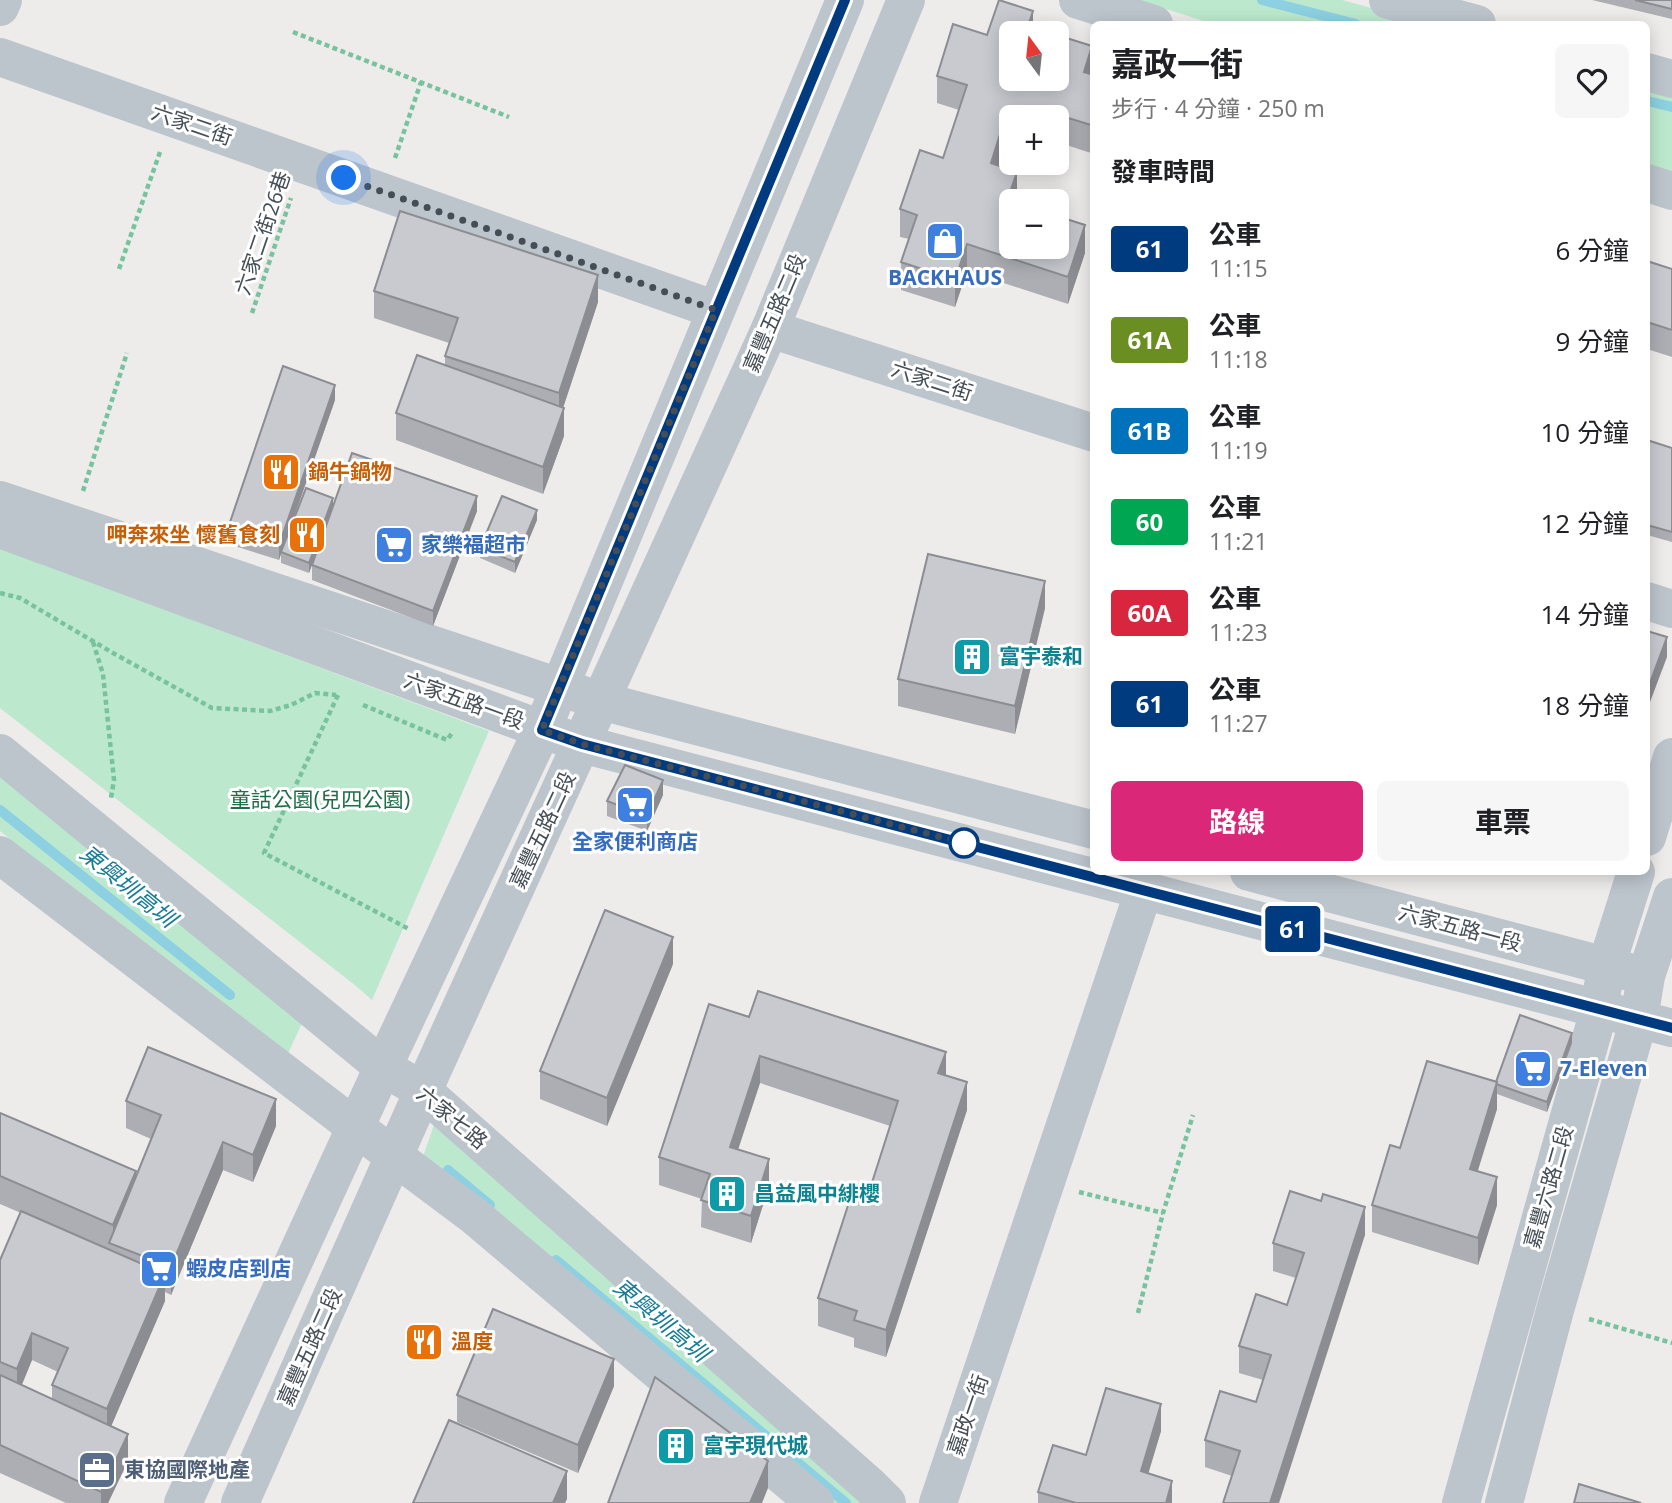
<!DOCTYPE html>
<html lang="zh-TW">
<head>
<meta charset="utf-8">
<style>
	:root { --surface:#fff; --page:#f6f6f6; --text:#202124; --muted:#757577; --accent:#db2777 }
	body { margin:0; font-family:"Open Sans","Noto Sans TC",sans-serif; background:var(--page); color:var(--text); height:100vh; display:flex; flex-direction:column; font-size:26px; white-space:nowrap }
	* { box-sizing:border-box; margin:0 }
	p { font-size:23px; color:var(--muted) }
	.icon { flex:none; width:38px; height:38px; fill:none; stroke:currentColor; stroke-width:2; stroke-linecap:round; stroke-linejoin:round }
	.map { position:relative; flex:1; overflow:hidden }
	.side { position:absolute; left:1090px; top:21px; width:560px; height:854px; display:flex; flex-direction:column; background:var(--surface); border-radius:10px; box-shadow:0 4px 18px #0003 }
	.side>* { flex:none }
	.badge { padding:0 14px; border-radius:5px; font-size:24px; line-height:46px }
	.needle { width:46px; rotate:345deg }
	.tools { position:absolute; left:999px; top:21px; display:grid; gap:14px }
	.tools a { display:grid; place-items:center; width:70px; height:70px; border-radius:10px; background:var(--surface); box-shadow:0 4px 18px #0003; font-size:35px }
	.you { position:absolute; width:35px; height:35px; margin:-18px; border:5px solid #fff; border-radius:50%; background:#1a73e8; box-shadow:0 0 0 10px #1a73e833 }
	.map>.badge { position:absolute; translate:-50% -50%; box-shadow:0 0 0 4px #fff }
	h2 { padding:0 21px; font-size:26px; line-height:63px }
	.round { display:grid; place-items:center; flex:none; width:74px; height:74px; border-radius:10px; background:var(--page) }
	.head { display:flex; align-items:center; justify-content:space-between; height:119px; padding:0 21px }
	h1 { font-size:33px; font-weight:700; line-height:52px }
	.action { display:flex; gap:14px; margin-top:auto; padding:14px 21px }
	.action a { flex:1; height:80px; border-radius:10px; background:var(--accent); color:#fff; font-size:28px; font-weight:700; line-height:80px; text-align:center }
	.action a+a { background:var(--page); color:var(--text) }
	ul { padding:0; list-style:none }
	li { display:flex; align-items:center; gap:21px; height:91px; padding:0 21px }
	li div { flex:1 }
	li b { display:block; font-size:26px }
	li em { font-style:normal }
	li .badge { min-width:77px; font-weight:700; text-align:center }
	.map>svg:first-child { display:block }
	.green { fill:#bce9cd }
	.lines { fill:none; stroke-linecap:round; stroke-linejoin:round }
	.stream { stroke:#8dd0e2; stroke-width:10 }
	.path { stroke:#78c39e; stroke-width:4.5; stroke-dasharray:5 3.5; stroke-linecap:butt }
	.minor { stroke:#bdc5cc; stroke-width:38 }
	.wall { fill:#acaeb3; fill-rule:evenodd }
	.shaded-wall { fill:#8c8d92 }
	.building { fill:#c8cad0; stroke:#8c8d92; stroke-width:2 }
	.line-casing { stroke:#fff; stroke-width:16 }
	.line { stroke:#003b80; stroke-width:10 }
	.walk { stroke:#454e56; stroke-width:7; stroke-dasharray:0 12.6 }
	.stop-dot { fill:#fff; stroke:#003b80; stroke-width:3.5 }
	.labels { text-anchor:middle; stroke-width:6; stroke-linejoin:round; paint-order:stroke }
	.street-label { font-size:21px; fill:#454e56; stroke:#fff }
	.shop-label { font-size:21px; font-weight:bold; fill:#366cbe; stroke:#fff; text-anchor:start }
	.food-label { font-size:21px; font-weight:bold; fill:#c56008; stroke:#fff; text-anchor:start }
	.culture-label { font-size:21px; font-weight:bold; fill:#0d838f; stroke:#fff; text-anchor:start }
	.park-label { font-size:21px; fill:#1e6f47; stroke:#fff }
	.service-label { font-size:21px; font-weight:bold; fill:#4e5e75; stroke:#fff; text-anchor:start }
	.water-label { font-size:23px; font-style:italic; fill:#197c96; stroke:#fff }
</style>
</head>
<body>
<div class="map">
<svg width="1672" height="1503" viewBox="0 0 1672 1503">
	<rect width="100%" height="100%" fill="#eeebeb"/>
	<g class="green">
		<path d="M1138 0H1342L1431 24H1213Z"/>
		<path d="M1647 84 1672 91V175L1647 166Z"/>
		<path d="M0 548 489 731 372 1000 356 986 0 708Z"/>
		<path d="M0 777 303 1021 286 1058 0 831Z"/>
		<path d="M434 1125 875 1503H827L421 1162Z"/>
	</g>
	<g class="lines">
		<g class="stream">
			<path d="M1262 0 1356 24"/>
			<path d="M1647 101 1672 107"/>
			<path d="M0 810 230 995"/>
			<path d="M448 1170 490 1205"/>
			<path d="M556 1260 846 1503"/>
		</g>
		<g class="path">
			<path d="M293 32 509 117"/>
			<path d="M395 158 421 82"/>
			<path d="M119 269 160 152"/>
			<path d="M252 313 291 198"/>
			<path d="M83 491 127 353"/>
			<path d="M0 593 20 598 113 653 212 708 270 711 291 705 315 693 336 695"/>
			<path d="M93 642 103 674 114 780 111 798"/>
			<path d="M338 695 264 853 409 929"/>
			<path d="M363 705 447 740 452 733"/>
			<path d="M1079 1192 1163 1213"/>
			<path d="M1138 1313 1163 1213 1193 1115"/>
			<path d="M1589 1319 1672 1343"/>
		</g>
		<g class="minor">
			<path d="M1078 0 1154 24"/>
			<path d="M1388 0 1477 24"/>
			<path d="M0 7 3 0"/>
			<path d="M0 57 716 310"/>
			<path d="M1647 72 1672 79"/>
			<path d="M1647 183 1672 191"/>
			<path d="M770 329 1094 433"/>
			<path d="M0 500 601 701 1094 830"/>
			<path d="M0 529 582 744 1672 1028"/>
			<path d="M1647 601 1672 609"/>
			<path d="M0 753 383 1067 423 1091 870 1486 887 1503"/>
			<path d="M1647 837 1672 757"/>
			<path d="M0 855 355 1127 473 1215 815 1503"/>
			<path d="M1249 872 1629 972"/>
			<path d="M183 1503 383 1067 542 730 845 0"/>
			<path d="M240 1503 423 1091 770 329 906 0"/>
			<path d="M938 1503 1144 890"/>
			<path d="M1461 1503 1599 1010 1606 967 1636 872"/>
			<path d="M1504 1503 1555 1310 1639 1019 1646 976 1672 897"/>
		</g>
	</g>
	<g class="wall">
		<path d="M1592 0H1672V19Z"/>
		<path d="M1033 27 1094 75V154L1057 142V117H1012V138L1008 137 999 166 1017 199 1012 201 1085 253 1068 304 967 271 955 307 901 290V262L909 239 900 237V209L943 158 959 110 937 103V76L987 35Z"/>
		<path d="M1647 261 1672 269V357L1647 349Z"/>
		<path d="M374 291 598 302 563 408 564 436 543 494 396 440V413L445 365V356L449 343 374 318Z"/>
		<path d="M335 400 283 548 333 506 477 511 433 626 312 580V565L309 573 281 563V553L279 560 228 544V528Z"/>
		<path d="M1647 440 1672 448V542L1647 535Z"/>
		<path d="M537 520 515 573 480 558V548Z"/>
		<path d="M1045 608 1015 734 898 706V679Z"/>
		<path d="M663 795 647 831 607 816V801Z"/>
		<path d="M673 964 607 1126 540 1099V1071Z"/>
		<path d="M709 1004 946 1075 967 1110 886 1357 854 1347V1338L818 1326V1298L868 1195 890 1126 760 1083 738 1149 769 1186 751 1243 701 1227 702 1199 659 1185V1157Z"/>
		<path d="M1572 1043 1547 1112 1497 1094V1109L1477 1171 1497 1205 1478 1265 1372 1232V1205L1400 1148 1496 1082Z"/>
		<path d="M126 1101 276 1126 253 1182 223 1170 171 1295 165 1292V1301L111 1426 128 1461 108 1503H66L0 1473V1260L21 1213 0 1204V1113L136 1177 151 1139 126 1128ZM32 1360 58 1372 52 1385V1399L21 1385Z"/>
		<path d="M1365 1235 1232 1476 1205 1467V1440L1256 1402 1263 1380 1239 1373V1346L1287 1305 1296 1278 1273 1271V1243Z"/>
		<path d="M614 1386 578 1473 457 1422V1395Z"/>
		<path d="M1161 1431 1148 1473 1172 1503H1038V1492L1086 1455Z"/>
	</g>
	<g class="shaded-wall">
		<path d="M1033 11V33L1028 26Z"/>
		<path d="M1092 46V74L1084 99V72Z"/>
		<path d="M1008 109V137L991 191V163Z"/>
		<path d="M1017 172V199L1016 201H1012V214L1007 201Z"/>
		<path d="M1085 225V253L1068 304V277Z"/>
		<path d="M967 244V271L955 307V280Z"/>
		<path d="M598 275V302L559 420V393Z"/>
		<path d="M335 385V400L279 560V545Z"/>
		<path d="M564 408V436L543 494V467Z"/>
		<path d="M477 496V511L433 626V611Z"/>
		<path d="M333 498V508L309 573V563Z"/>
		<path d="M537 510V520L515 573V562Z"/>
		<path d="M1045 581V608L1015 734V706Z"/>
		<path d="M1667 637V657L1647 710V691Z"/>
		<path d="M663 780V795L647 831V816Z"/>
		<path d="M673 937V964L607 1126V1098Z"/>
		<path d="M1572 1033V1043L1547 1112V1102Z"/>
		<path d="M946 1052V1079L938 1073Z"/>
		<path d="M760 1056V1083L730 1174V1147Z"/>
		<path d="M967 1082V1110L886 1357V1330Z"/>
		<path d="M1497 1082V1109L1470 1196V1169Z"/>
		<path d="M276 1099V1126L253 1182V1155Z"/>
		<path d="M223 1142V1170L171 1295V1267Z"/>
		<path d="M769 1159V1186L751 1243V1216Z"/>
		<path d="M136 1171V1199L113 1244V1225Z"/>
		<path d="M1497 1177V1205L1478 1265V1238Z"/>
		<path d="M1365 1207V1235L1279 1503H1270Z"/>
		<path d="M165 1274V1301L107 1436V1409Z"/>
		<path d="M32 1333V1360L17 1397V1369Z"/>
		<path d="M614 1359V1386L578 1473V1445Z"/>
		<path d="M1161 1404V1431L1141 1498V1471Z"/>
		<path d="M128 1434V1461L108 1503H101V1492Z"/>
		<path d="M768 1461V1488L762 1503H750Z"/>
		<path d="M567 1471V1499L565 1503H553Z"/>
		<path d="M1172 1481V1503H1166Z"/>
	</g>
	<g class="building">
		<path d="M999 0 1033 11 1028 26 1051 33H1012V79H1057V35L1092 46 1084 72 1094 75V126L1036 108 1034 117 1008 109 991 163 1017 172 1007 201 1012 202V247H1057V216L1085 225 1068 277 967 244 955 280 901 262 917 215 900 209 920 150 943 158 967 85 937 76 953 24 987 35Z"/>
		<path d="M1635 0H1672V9Z"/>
		<path d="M400 211 598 275 559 393 445 356 458 318 374 291Z"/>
		<path d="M1647 261 1672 269V330L1647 322Z"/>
		<path d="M417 355 564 408 543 467 396 413Z"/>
		<path d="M283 366 335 385 279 545 228 528Z"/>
		<path d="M1647 440 1672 448V532L1647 525Z"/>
		<path d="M352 453 477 496 433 611 312 565Z"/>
		<path d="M306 488 333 498 309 563 281 552Z"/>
		<path d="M502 496 537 510 515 562 480 548Z"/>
		<path d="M928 554 1045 581 1015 706 898 679Z"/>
		<path d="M1647 631 1667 637 1647 691Z"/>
		<path d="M625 765 663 780 647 816 607 801Z"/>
		<path d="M605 910 673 937 607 1098 540 1071Z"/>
		<path d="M758 991 946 1052 938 1073 967 1082 886 1330 854 1320 857 1311 818 1298 853 1190 868 1195 898 1101 760 1056 730 1147 769 1159 751 1216 701 1200 710 1174 659 1157 709 1004 749 1017Z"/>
		<path d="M1520 1015 1572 1033 1547 1102 1496 1084V1082Z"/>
		<path d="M148 1047 276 1099 253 1155 223 1142 171 1267 109 1243 161 1115 126 1101Z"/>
		<path d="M1427 1061 1497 1082 1470 1169 1497 1177 1478 1238 1372 1205 1390 1145 1400 1148Z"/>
		<path d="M0 1113 136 1171 113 1225 0 1176Z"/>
		<path d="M1290 1191 1321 1201 1323 1194 1365 1207 1270 1503H1223L1240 1451 1205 1440 1220 1391 1256 1402 1271 1355 1239 1346 1256 1294 1287 1305 1304 1253 1273 1243Z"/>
		<path d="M21 1211 165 1274 107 1409 52 1385 68 1348 32 1333 17 1369 0 1362V1260Z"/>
		<path d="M493 1309 614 1359 578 1445 457 1395Z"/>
		<path d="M0 1375 128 1434 101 1492 0 1445Z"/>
		<path d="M655 1377 768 1461 750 1503H608Z"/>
		<path d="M1106 1388 1161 1404 1141 1471 1172 1481 1166 1503H1076L1038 1492 1053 1445 1086 1455Z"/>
		<path d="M449 1420 567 1471 553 1503H413Z"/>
		<path d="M1579 1484 1641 1503H1574Z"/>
	</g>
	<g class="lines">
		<defs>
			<path id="line" d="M845 0 542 730 582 744 1672 1028"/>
		</defs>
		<use href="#line" class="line-casing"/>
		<use href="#line" class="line"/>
		<path class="walk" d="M344 178 716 310 542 730 582 744 964 843"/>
	</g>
	<defs>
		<symbol id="shop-square" viewBox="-11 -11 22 22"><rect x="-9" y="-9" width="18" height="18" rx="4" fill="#3f7fe0" stroke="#fff"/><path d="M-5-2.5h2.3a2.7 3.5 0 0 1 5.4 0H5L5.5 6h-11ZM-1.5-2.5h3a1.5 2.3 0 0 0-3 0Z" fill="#fff"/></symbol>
		<symbol id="restaurant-square" viewBox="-11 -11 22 22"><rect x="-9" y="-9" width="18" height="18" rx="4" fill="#e8710a" stroke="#fff"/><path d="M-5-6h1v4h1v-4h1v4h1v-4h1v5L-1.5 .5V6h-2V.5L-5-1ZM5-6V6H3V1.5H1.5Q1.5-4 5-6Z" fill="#fff"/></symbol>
		<symbol id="supermarket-square" viewBox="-11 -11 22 22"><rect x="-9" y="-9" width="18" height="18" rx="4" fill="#3f7fe0" stroke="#fff"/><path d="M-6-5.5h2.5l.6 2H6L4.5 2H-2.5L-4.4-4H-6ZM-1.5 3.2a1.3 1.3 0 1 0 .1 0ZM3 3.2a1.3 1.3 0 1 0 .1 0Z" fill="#fff"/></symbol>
		<symbol id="building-square" viewBox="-11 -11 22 22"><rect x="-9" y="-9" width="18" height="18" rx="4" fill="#0f9aa8" stroke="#fff"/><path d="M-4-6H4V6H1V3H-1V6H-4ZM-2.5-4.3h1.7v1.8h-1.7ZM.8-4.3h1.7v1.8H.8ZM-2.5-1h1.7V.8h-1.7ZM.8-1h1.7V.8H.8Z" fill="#fff"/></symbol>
		<symbol id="office-square" viewBox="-11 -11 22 22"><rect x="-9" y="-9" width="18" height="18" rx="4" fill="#5c6f8a" stroke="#fff"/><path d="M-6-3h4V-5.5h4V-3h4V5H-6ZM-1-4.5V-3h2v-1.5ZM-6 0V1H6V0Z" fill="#fff"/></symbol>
	</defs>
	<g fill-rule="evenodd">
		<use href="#shop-square" x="923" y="219" width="44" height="44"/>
		<use href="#restaurant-square" x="259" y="450" width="44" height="44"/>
		<use href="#restaurant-square" x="285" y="513" width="44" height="44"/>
		<use href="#supermarket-square" x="372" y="523" width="44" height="44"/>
		<use href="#building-square" x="950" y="635" width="44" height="44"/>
		<use href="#supermarket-square" x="613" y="783" width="44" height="44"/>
		<use href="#supermarket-square" x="1511" y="1047" width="44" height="44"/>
		<use href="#building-square" x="705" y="1172" width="44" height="44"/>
		<use href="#supermarket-square" x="137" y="1247" width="44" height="44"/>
		<use href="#restaurant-square" x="402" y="1320" width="44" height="44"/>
		<use href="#building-square" x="654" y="1424" width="44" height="44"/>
		<use href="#office-square" x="75" y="1448" width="44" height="44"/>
	</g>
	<circle class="stop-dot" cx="964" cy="843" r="14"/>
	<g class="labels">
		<g class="street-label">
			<text transform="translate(192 125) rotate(19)" y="7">六家二街</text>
			<text transform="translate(263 233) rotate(-71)" y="7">六家二街26巷</text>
			<text transform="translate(775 313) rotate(-67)" y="7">嘉豐五路二段</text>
			<text transform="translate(932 381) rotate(18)" y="7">六家二街</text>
			<text transform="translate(464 701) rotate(20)" y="7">六家五路一段</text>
			<text transform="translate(543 830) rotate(-65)" y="7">嘉豐五路二段</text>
			<text transform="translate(1460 928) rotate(15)" y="7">六家五路一段</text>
			<text transform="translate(452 1118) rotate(40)" y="7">六家七路</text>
			<text transform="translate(1549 1187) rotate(-74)" y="7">嘉豐六路二段</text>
			<text transform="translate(310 1347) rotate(-66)" y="7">嘉豐五路二段</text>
			<text transform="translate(968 1415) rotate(-71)" y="7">嘉政一街</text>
		</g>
		<g class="shop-label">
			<text x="945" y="285" text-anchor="middle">BACKHAUS</text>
			<text x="421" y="552">家樂福超市</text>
			<text x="635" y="849" text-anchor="middle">全家便利商店</text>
			<text x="1560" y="1076">7-Eleven</text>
			<text x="186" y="1276">蝦皮店到店</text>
		</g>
		<g class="food-label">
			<text x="308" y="479">鍋牛鍋物</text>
			<text x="280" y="542" text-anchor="end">呷奔來坐 懷舊食刻</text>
			<text x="451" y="1349">溫度</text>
		</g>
		<g class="culture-label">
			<text x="999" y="664">富宇泰和</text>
			<text x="754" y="1201">昌益風中緋櫻</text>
			<text x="703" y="1453">富宇現代城</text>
		</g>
		<g class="park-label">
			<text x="320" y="807">童話公園(兒四公園)</text>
		</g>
		<g class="service-label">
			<text x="124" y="1477">東協國際地產</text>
		</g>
		<g class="water-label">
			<text transform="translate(128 886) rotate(39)" y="8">東興圳高圳</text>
			<text transform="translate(661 1320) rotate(40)" y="8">東興圳高圳</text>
		</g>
	</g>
</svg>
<div class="tools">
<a><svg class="needle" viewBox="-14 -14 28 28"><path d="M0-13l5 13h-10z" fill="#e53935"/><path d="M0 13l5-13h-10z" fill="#757577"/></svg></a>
<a>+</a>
<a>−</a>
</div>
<div class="you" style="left:344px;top:178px"></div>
<b class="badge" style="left:1293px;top:929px;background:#003b80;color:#fff">61</b>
<section class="side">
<div class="head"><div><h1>嘉政一街</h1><p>步行 · 4 分鐘 · 250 m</p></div><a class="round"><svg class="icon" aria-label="heart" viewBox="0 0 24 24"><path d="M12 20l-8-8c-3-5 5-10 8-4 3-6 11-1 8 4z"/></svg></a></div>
<h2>發車時間</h2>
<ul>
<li><span class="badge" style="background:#003b80;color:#fff">61</span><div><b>公車</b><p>11:15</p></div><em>6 分鐘</em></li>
<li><span class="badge" style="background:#6b8e23;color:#fff">61A</span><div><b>公車</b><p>11:18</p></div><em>9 分鐘</em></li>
<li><span class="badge" style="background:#0072bc;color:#fff">61B</span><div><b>公車</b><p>11:19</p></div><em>10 分鐘</em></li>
<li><span class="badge" style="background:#00a651;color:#fff">60</span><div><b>公車</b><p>11:21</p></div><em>12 分鐘</em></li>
<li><span class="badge" style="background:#d7263d;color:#fff">60A</span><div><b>公車</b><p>11:23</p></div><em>14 分鐘</em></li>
<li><span class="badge" style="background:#003b80;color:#fff">61</span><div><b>公車</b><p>11:27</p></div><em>18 分鐘</em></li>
</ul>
<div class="action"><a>路線</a><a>車票</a></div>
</section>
</div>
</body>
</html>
